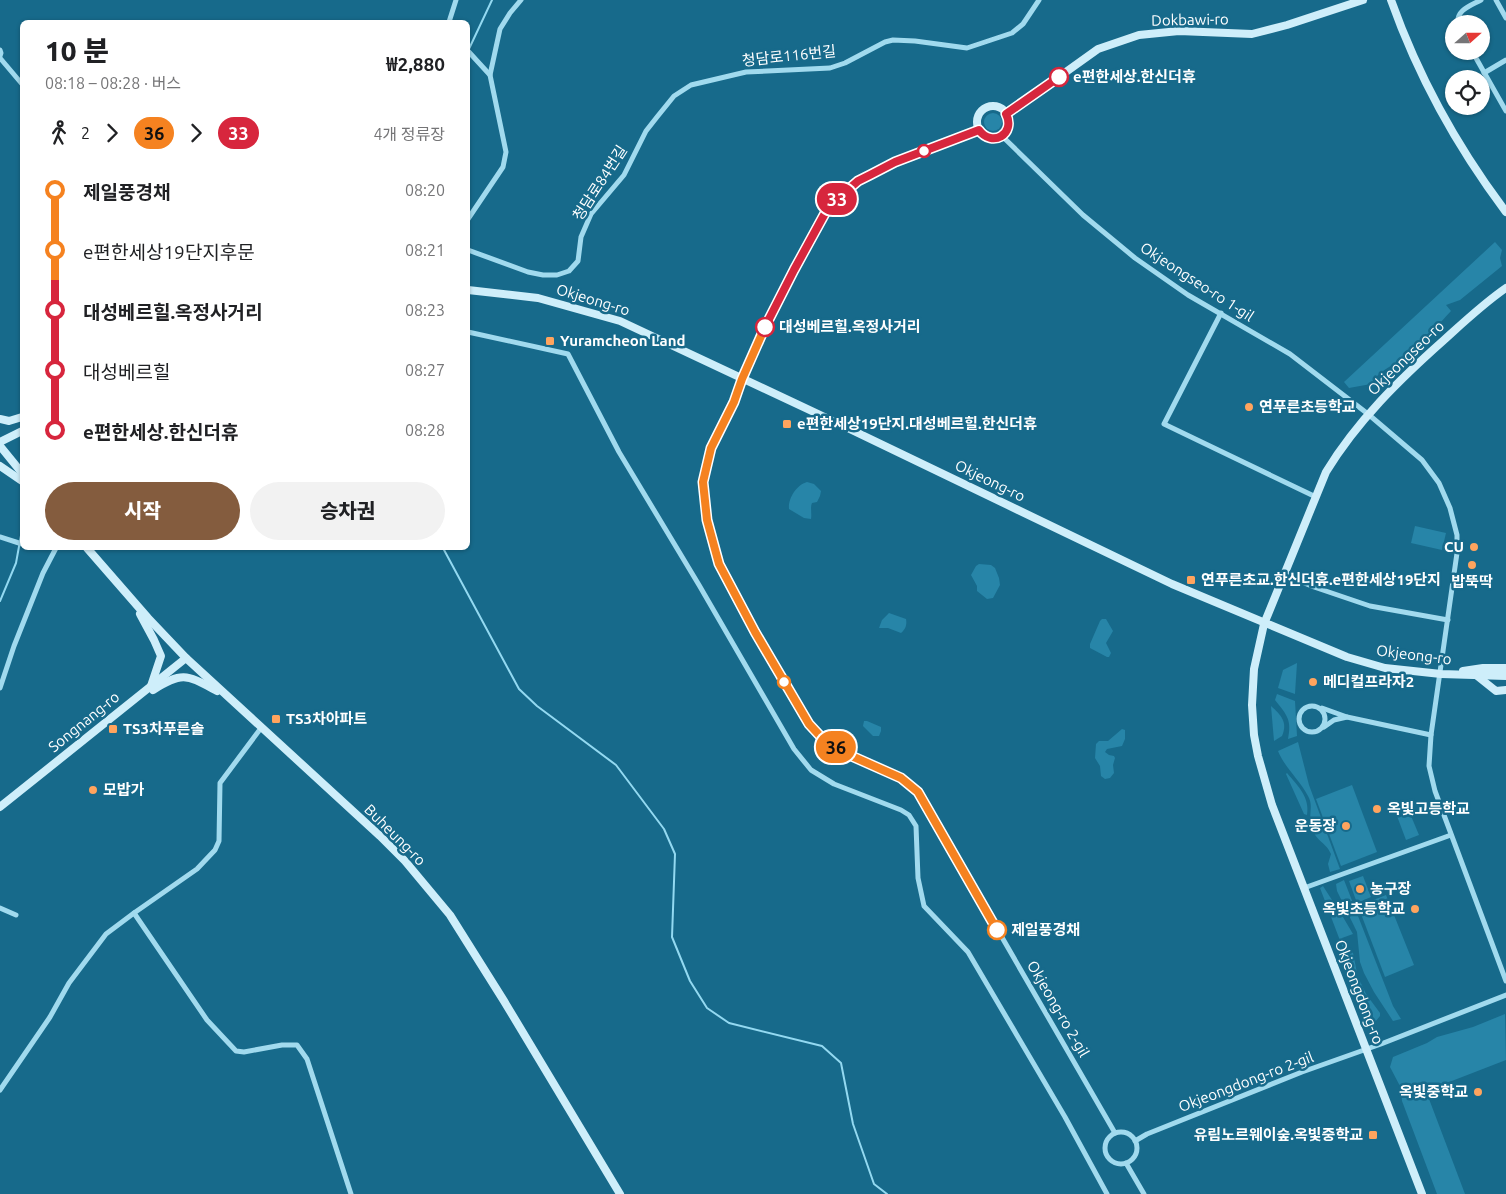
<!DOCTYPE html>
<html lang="ko">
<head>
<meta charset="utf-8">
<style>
	:root { --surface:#fff; --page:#f2f2f2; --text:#202124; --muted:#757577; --accent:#845c3e }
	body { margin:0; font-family:Ubuntu,"Noto Sans KR",sans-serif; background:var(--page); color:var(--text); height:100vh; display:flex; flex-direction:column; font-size:19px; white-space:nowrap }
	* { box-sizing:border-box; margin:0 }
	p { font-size:16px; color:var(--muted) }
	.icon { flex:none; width:28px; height:28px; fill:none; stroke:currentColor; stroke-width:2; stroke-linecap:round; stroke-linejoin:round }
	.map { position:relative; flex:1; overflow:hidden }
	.panel { position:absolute; left:20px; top:20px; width:450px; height:530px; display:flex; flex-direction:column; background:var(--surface); border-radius:8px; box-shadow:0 1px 4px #0004 }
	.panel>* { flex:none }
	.badge { padding:0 10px; border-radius:16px; font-size:18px; line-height:32px }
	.needle { width:32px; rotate:69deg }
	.controls { position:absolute; left:1445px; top:15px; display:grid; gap:10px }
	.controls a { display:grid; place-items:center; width:45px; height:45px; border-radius:50%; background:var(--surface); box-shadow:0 1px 4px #0004; font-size:25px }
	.map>.badge { position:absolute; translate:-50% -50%; box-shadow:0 0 0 2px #fff }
	.legs { display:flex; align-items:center; gap:8px; height:55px; padding:0 25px; font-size:16px }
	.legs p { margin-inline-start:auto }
	.head { display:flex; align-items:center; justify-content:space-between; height:85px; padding:0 25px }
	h1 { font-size:28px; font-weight:800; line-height:38px }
	.button { display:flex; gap:10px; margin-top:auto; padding:10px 25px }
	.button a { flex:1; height:58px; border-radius:30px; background:var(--accent); color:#fff; font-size:20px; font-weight:800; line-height:58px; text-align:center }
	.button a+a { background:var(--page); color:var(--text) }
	ul { padding:0 25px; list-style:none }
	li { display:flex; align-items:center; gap:18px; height:60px; font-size:19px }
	li i { display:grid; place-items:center; width:8px; height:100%; margin:0 6px; background:currentColor }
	li i::after { content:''; width:12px; height:12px; margin:-6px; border:4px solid; border-radius:50%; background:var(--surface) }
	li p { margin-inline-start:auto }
	li:first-child i { background:linear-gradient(#0000 50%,currentColor 0) }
	li:last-child i { background:linear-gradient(currentColor 50%,#0000 0) }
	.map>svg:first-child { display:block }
	.green { fill:#2785a8 }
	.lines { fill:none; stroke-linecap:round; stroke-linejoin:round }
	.stream { stroke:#93d9f1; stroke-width:2 }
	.street { stroke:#a1daee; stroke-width:5 }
	.secondary { stroke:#ceeefa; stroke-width:8 }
	.line-1-casing { stroke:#fff; stroke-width:11 }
	.line-2-casing { stroke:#fff; stroke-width:11 }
	.line-1 { stroke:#f58220; stroke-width:8 }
	.line-2 { stroke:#d7263d; stroke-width:8 }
	.stop-2-dot { fill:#fff; stroke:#d7263d; stroke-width:2.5 }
	.poi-dot { fill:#ffa45e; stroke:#176a8b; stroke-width:2 }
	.stop-1-dot { fill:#fff; stroke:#f58220; stroke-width:2.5 }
	.labels { text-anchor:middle; stroke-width:5; stroke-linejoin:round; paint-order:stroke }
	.street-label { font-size:15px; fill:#fff; stroke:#176a8b }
	.stop-label { font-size:15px; font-weight:bold; fill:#fff; stroke:#176a8b; text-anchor:start }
	.poi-label { font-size:15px; font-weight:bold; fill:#fff; stroke:#176a8b; text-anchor:start }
</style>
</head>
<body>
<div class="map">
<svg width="1506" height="1194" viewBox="0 0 1506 1194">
	<rect width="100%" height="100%" fill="#176a8b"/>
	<g class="green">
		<circle cx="993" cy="122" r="9"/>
		<path d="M1495 242 1502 250 1500 258 1502 266 1460 300 1446 305 1451 311C1438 325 1425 341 1411 353 1398 364 1379 369 1371 384L1349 388 1344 382Z"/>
		<path d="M807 482 814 484 821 491 820 496 817 502 812 503C810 507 812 514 811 519L804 518 789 509C788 499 796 485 807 482Z"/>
		<path d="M1415 526 1446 533 1442 550 1411 543Z"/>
		<path d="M979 564 991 565 995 568 999 578 1000 585 993 598 987 599 977 591V586L971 575 976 566Z"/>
		<path d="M889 613 906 619C907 624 906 629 901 633L888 628H879L882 620Z"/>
		<path d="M1102 619H1106L1113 631 1106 643 1111 653 1109 657H1107L1090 648V644L1100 621Z"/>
		<path d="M1297 663 1295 694 1278 688 1283 670Z"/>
		<path d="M1277 694 1295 701 1297 736 1288 739C1292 720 1287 715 1275 700Z"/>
		<path d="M1271 706C1281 715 1288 722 1282 736L1274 741Z"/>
		<path d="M864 721H867L881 727V731L879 736H873L863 726Z"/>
		<path d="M1122 729 1125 730V739L1122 746 1107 749 1105 752 1109 755 1114 756 1115 758 1113 765 1114 773 1110 778 1105 779 1101 776 1100 766 1095 758 1096 744 1099 741H1108Z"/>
		<path d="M1298 742 1309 785 1340 869 1330 872 1328 864 1331 854C1326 842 1316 842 1311 826 1308 816 1314 806 1308 796 1299 779 1285 768 1278 751Z"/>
		<path d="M1287 773C1298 786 1310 797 1307 815L1304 814 1286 774Z"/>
		<path d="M1352 785 1377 852 1341 866 1316 799Z"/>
		<path d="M1406 804 1419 835 1406 840 1394 808Z"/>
		<path d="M1363 876 1371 897 1357 903 1349 881Z"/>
		<path d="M1344 880 1393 1006 1401 1019 1393 1021 1374 992 1364 973 1360 962 1357 932 1337 891 1336 884Z"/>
		<path d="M1323 886 1339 911 1335 914V918L1336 914 1340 912 1353 934 1342 938 1338 930 1346 946 1353 953 1357 973H1355L1352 963 1344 951 1320 888Z"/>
		<path d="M1386 895 1414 965 1385 977 1358 906Z"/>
		<path d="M1358 977 1366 994 1380 1013V1016L1375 1022 1357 978Z"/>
		<path d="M1505 1014 1506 1060 1426 1091 1465 1194H1437L1402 1101 1401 1088 1390 1067 1393 1057 1427 1043 1437 1037 1473 1027Z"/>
	</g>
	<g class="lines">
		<g class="stream">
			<path d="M468 51 492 0"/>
			<path d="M443 548 519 689 537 706 616 765 664 829 675 854 672 937 690 981 707 1008 729 1023 822 1046 841 1063 853 1124 874 1184 887 1194"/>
			<path d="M0 601 16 563 22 530"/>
		</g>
		<g class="street">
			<path d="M1496 0 1506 18"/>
			<path d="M449 22 456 0"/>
			<path d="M1458 24C1456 10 1470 6 1481 0"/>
			<path d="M0 50 1 53 0 56"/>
			<path d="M468 51 490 75 506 152 503 167 468 219"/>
			<path d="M1472 51 1506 111"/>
			<path d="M0 58 22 84"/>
			<path d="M1484 73 1506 60"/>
			<path d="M490 75 500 29 510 13 521 0"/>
			<path d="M1002 136 1083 215 1135 258 1188 295 1290 354 1368 414 1422 460 1439 483 1450 508 1457 535V553L1431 735 1429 766 1435 791 1506 981"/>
			<path d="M468 250 528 272 543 275H557L569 271 578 261 581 237 591 214 624 175 646 131 657 117 674 96 691 85 746 72 830 68 845 63 885 42 893 40 915 41 967 48 1012 33 1023 24 1039 0"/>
			<path d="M1221 313 1164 424 1316 497"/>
			<path d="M468 332 568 354 619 452 699 585 794 749 811 770 834 784 901 810 909 815 916 826 918 878 924 906 968 952 1065 1117 1107 1194"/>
			<path d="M742 379 734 402 711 448 703 482 707 520 719 564 755 632 809 724 822 738 847 754 901 778 918 792 1115 1133"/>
			<path d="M0 537 22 544"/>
			<path d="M1285 575 1314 587 1370 606 1448 620"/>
			<path d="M0 688 14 646 43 573 56 548"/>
			<circle cx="1312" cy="719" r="13"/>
			<path d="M1322 708 1347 717 1334 720 1324 727"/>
			<path d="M1347 717 1431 735"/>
			<path d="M1304 888 1451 835"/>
			<path d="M0 908 16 915"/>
			<path d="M134 913 207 1020 236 1051 244 1052 282 1045H297L307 1059 351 1194"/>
			<path d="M0 1090 50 1017 69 983 106 934 134 913 197 869 215 850 219 841 220 783 261 728"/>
			<circle cx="1121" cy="1148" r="16"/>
			<path d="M1135 1141 1147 1134 1302 1072 1381 1044 1506 995"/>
			<path d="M1126 1163 1144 1194"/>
		</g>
		<g class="secondary">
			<path d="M1391 0C1418 76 1457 147 1506 212"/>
			<circle cx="993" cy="122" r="16"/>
			<path d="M1007 114 1098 49 1139 35 1179 31 1252 34 1287 25 1363 0"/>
			<path d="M468 290 538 298 620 321 833 421 1172 584 1347 657 1385 668 1441 674 1506 676"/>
			<path d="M742 379 787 283 829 206 858 181 895 162 979 130"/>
			<path d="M0 419 9 421 22 417"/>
			<path d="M0 442 22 431"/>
			<path d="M0 446 22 473"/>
			<path d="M0 466 22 481"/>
			<path d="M87 548 148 618 186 658 380 836 405 861 450 915 504 1001 620 1194"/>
			<path d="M140 614 154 640 161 656 151 686"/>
			<path d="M1463 671 1483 668H1506"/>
			<path d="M1476 675 1496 691 1506 690"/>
			<path d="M153 690C183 671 187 675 217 691"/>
			<path d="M0 807 186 658"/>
			<path d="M1422 1194 1272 805 1258 756 1254 735 1252 705 1254 669 1264 624 1326 472C1357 421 1400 379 1444 340 1464 322 1484 303 1506 288"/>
		</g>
	</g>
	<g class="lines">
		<defs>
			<path id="line-1" d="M765 327 742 379 734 402 711 448 703 482 707 520 719 564 755 632 809 724 822 738 847 754 901 778 918 792 997 930"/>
			<path id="line-2" d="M765 327 794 270 829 206 858 181 870 175 895 162 979 130C992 148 1016 134 1006 114L1059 77"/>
		</defs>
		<use href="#line-1" class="line-1-casing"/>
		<use href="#line-2" class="line-2-casing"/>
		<use href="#line-1" class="line-1"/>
		<use href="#line-2" class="line-2"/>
	</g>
	<g class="stop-2-dot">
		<circle cx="1059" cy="77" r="9"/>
		<circle cx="924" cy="151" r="6"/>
		<circle cx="765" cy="327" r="9"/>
	</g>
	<g class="poi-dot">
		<rect x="545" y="336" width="10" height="10" rx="2.5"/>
		<circle cx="1249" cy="407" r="5"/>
		<rect x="782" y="419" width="10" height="10" rx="2.5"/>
		<circle cx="1474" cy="547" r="5"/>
		<circle cx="1472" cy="565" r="5"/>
		<rect x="1186" y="575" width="10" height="10" rx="2.5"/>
		<circle cx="1313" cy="682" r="5"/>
		<rect x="271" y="714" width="10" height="10" rx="2.5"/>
		<rect x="108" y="724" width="10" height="10" rx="2.5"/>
		<circle cx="93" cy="790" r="5"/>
		<circle cx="1377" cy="809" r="5"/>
		<circle cx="1346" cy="826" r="5"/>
		<circle cx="1360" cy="889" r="5"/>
		<circle cx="1415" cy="909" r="5"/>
		<circle cx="1478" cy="1092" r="5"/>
		<rect x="1368" y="1130" width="10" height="10" rx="2.5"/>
	</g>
	<g class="stop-1-dot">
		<circle cx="784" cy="682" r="6"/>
		<circle cx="997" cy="930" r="9"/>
	</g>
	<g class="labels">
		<g class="street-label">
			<text transform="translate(1190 20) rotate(-1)" y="5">Dokbawi-ro</text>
			<text transform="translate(789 56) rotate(-6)" y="5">청담로116번길</text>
			<text transform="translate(600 183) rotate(-57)" y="5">청담로84번길</text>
			<text transform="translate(1197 282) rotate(33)" y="5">Okjeongseo-ro 1-gil</text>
			<text transform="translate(593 300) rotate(17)" y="5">Okjeong-ro</text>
			<text transform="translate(1406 358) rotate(-44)" y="5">Okjeongseo-ro</text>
			<text transform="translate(990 481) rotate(26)" y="5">Okjeong-ro</text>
			<text transform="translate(1414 655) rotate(7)" y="5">Okjeong-ro</text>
			<text transform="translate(84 722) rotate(-39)" y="5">Songnang-ro</text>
			<text transform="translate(395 835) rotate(45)" y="5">Buheung-ro</text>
			<text transform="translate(1359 992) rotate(69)" y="5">Okjeongdong-ro</text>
			<text transform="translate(1058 1009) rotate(60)" y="5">Okjeong-ro 2-gil</text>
			<text transform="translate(1246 1082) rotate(-21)" y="5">Okjeongdong-ro 2-gil</text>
		</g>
		<g class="stop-label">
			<text x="1073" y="82">e편한세상.한신더휴</text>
			<text x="779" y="332">대성베르힐.옥정사거리</text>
			<text x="1011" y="935">제일풍경채</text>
		</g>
		<g class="poi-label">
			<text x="560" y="346">Yuramcheon Land</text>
			<text x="1259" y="412">연푸른초등학교</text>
			<text x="797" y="429">e편한세상19단지.대성베르힐.한신더휴</text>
			<text x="1464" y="552" text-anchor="end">CU</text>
			<text x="1201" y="585">연푸른초교.한신더휴.e편한세상19단지</text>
			<text x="1472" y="587" text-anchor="middle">밥뚝딱</text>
			<text x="1323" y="687">메디컬프라자2</text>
			<text x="286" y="724">TS3차아파트</text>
			<text x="123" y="734">TS3차푸른솔</text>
			<text x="103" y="795">모밥가</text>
			<text x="1387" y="814">옥빛고등학교</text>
			<text x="1336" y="831" text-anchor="end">운동장</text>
			<text x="1370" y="894">농구장</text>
			<text x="1405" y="914" text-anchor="end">옥빛초등학교</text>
			<text x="1468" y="1097" text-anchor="end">옥빛중학교</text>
			<text x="1363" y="1140" text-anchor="end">유림노르웨이숲.옥빛중학교</text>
		</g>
	</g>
</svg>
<div class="controls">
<a><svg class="needle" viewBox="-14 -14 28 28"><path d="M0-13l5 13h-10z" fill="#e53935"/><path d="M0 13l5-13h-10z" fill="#757577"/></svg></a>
<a><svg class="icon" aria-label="locate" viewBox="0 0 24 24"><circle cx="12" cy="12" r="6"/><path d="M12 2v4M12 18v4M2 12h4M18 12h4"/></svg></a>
</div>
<b class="badge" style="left:836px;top:747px;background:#f58220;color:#111">36</b>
<b class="badge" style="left:837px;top:199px;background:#d7263d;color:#fff">33</b>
<section class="panel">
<div class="head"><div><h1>10 분</h1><p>08:18 – 08:28 · 버스</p></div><b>₩2,880</b></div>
<div class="legs"><svg class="icon" aria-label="walk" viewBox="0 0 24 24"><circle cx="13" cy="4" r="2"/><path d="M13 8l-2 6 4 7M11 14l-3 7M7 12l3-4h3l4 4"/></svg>2<svg class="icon" aria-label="forward" viewBox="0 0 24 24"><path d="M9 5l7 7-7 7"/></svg><b class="badge" style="background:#f58220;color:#111">36</b><svg class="icon" aria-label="forward" viewBox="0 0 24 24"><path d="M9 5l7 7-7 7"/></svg><b class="badge" style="background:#d7263d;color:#fff">33</b><p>4개 정류장</p></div>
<ul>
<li><i style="color:#f58220"></i><b>제일풍경채</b><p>08:20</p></li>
<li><i style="color:#f58220"></i><span>e편한세상19단지후문</span><p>08:21</p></li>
<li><i style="color:#d7263d"></i><b>대성베르힐.옥정사거리</b><p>08:23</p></li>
<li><i style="color:#d7263d"></i><span>대성베르힐</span><p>08:27</p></li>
<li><i style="color:#d7263d"></i><b>e편한세상.한신더휴</b><p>08:28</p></li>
</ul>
<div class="button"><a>시작</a><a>승차권</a></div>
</section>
</div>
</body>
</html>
